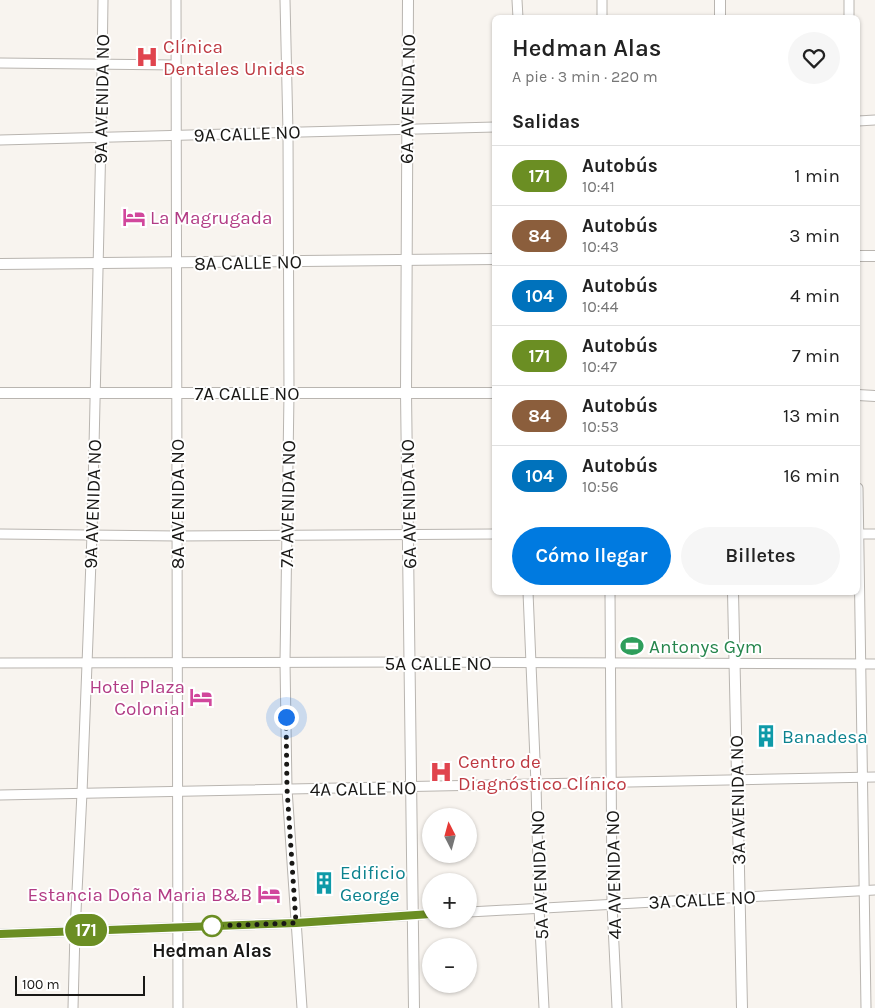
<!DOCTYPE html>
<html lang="es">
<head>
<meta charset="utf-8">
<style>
	:root { --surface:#fff; --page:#f6f6f6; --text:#222; --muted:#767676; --line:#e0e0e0; --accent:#007ae0 }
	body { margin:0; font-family:Karla,sans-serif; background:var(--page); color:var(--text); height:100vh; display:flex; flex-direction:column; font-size:19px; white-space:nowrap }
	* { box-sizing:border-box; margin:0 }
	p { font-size:16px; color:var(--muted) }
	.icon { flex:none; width:28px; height:28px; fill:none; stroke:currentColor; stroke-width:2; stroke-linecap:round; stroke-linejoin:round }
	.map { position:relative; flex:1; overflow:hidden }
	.side { position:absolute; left:492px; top:15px; width:368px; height:580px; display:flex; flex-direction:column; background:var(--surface); border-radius:8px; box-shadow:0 1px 4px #0004 }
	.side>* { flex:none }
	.badge { padding:0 10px; border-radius:16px; font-size:18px; line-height:32px }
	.needle { width:32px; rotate:354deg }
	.buttons { position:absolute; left:422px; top:808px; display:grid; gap:10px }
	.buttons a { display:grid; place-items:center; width:55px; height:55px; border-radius:50%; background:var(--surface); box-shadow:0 1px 4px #0004; font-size:25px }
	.scale { position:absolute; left:15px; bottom:12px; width:130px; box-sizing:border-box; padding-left:5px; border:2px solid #191816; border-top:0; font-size:14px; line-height:18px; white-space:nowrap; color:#191816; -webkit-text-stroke:4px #fff; paint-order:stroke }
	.you { position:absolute; width:25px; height:25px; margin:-12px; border:4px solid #fff; border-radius:50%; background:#1a73e8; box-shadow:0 0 0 8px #1a73e833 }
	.map>.badge { position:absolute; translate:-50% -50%; box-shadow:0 0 0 2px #fff }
	h2 { padding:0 20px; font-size:19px; line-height:45px }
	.round { display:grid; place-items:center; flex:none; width:52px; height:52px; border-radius:26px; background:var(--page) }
	.summary { display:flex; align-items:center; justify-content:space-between; height:85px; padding:0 20px }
	h1 { font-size:24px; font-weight:600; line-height:38px }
	.primary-button { display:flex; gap:10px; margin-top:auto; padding:10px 20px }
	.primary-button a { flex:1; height:58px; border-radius:30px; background:var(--accent); color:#fff; font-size:20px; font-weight:600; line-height:58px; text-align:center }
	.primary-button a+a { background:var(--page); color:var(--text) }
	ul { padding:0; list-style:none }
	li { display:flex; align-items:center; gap:15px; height:60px; padding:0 20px; border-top:1px solid var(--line) }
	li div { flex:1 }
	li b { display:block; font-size:19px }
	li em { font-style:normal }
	li .badge { min-width:55px; font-weight:700; text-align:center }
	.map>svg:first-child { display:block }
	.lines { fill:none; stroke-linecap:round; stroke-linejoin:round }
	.minor-casing { stroke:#b9b5b0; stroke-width:11 }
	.tertiary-casing { stroke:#b9b5b0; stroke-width:12 }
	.minor { stroke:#fff; stroke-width:9 }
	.tertiary { stroke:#fff; stroke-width:10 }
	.line-casing { stroke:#fff; stroke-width:11 }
	.line { stroke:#6b8e23; stroke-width:8 }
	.walk { stroke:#191816; stroke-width:5; stroke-dasharray:0 9 }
	.stop-dot { fill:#fff; stroke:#6b8e23; stroke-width:2.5 }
	.labels { text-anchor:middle; stroke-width:4; stroke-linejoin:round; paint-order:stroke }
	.health-label { font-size:19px; fill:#be3a42; stroke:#fff; text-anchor:start }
	.street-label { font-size:19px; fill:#191816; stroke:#fff }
	.hotel-label { font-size:19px; fill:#b23c85; stroke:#fff; text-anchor:end }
	.leisure-label { font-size:19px; fill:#27864d; stroke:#fff; text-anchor:start }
	.culture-label { font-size:19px; fill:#0d838f; stroke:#fff; text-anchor:start }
	.stop-label { font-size:19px; font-weight:bold; fill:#191816; stroke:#fff }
</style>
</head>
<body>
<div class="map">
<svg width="875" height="1008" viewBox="0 0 875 1008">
	<rect width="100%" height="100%" fill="#f8f4ef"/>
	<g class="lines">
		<defs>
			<g id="minor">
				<path d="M176 0 178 1008"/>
				<path d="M285 0 288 132 289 394 285 662 287 789 302 1008"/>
				<path d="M517 0 518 18"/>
				<path d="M602 0V18"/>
				<path d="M849 0V18"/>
				<path d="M0 63 176 65"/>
				<path d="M858 121 875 120"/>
				<path d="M0 140 495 127"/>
				<path d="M858 488 866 1008"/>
				<path d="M0 534 177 536 495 534"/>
				<path d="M858 534H875"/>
				<path d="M528 592 536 784 539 908 544 1008"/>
				<path d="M610 592 612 904 617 1008"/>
				<path d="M0 663 410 662 875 664"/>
				<path d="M0 795 875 777"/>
				<path d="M469 912 875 890"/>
				<path d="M0 934 296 923 431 914"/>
				<path d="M73 1008 75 931 82 793 92 535 101 137 103 0"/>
			</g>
			<g id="tertiary">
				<path d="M408 0 406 393 414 1008"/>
				<path d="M720 0V18"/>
				<path d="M858 256H875"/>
				<path d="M0 264 495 259"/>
				<path d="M0 393H495"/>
				<path d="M858 395 875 396"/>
				<path d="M733 592 742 1008"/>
			</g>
		</defs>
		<use href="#minor" class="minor-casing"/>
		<use href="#tertiary" class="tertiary-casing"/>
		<use href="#minor" class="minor"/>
		<use href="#tertiary" class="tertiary"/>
	</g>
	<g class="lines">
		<defs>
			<path id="line" d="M0 934 296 923 431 914"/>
		</defs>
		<use href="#line" class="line-casing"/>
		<use href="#line" class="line"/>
		<path class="walk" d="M212 926 296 923 287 789 286 717"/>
	</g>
	<defs>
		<symbol id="hospital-bare" viewBox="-9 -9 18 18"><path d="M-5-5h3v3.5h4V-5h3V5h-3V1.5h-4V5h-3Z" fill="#e0444e" stroke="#fff" stroke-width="2.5" paint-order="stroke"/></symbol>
		<symbol id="hotel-bare" viewBox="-9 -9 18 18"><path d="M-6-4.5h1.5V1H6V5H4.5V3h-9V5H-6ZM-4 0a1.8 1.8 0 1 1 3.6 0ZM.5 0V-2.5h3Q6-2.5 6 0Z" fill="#d1479c" stroke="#fff" stroke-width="2.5" paint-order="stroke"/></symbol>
		<symbol id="stadium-bare" viewBox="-9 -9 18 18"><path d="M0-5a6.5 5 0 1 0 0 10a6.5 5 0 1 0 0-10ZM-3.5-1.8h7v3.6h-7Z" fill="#2e9e5b" stroke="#fff" stroke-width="2.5" paint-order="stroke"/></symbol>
		<symbol id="building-bare" viewBox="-9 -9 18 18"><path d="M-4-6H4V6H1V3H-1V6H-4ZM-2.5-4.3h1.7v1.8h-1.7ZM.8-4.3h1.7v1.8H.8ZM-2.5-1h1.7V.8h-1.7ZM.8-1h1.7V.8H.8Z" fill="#0f9aa8" stroke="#fff" stroke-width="2.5" paint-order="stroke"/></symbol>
	</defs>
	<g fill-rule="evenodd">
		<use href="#hospital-bare" x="131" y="41" width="32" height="32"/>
		<use href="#hotel-bare" x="118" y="201" width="32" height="32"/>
		<use href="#stadium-bare" x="616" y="630" width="32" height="32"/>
		<use href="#hotel-bare" x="185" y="681" width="32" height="32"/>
		<use href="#building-bare" x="750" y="720" width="32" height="32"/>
		<use href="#hospital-bare" x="425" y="756" width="32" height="32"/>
		<use href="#building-bare" x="308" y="867" width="32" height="32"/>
		<use href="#hotel-bare" x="253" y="878" width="32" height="32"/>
	</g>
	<circle class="stop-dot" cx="212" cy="926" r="10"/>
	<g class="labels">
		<g class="health-label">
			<text x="163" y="53">Clínica<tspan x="163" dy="22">Dentales Unidas</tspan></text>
			<text x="458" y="768">Centro de<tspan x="458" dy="22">Diagnóstico Clínico</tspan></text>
		</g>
		<g class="street-label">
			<text transform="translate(101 99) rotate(-89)" y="7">9A AVENIDA NO</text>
			<text transform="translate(407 99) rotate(-89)" y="7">6A AVENIDA NO</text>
			<text transform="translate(247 133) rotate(-2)" y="7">9A CALLE NO</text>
			<text transform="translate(248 262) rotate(-1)" y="7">8A CALLE NO</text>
			<text x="247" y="400">7A CALLE NO</text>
			<text transform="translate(92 504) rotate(-88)" y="7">9A AVENIDA NO</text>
			<text transform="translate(177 504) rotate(-90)" y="7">8A AVENIDA NO</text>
			<text transform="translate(287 504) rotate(-89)" y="7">7A AVENIDA NO</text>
			<text transform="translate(408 504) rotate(-91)" y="7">6A AVENIDA NO</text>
			<text x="438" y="670">5A CALLE NO</text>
			<text transform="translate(363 788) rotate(-1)" y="7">4A CALLE NO</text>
			<text transform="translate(737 800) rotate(-91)" y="7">3A AVENIDA NO</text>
			<text transform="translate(539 875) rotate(-92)" y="7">5A AVENIDA NO</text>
			<text transform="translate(613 875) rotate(-91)" y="7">4A AVENIDA NO</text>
			<text transform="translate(702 899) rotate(-3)" y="7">3A CALLE NO</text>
		</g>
		<g class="hotel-label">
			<text x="150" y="224" text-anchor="start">La Magrugada</text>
			<text x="185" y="693">Hotel Plaza<tspan x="185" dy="22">Colonial</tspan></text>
			<text x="252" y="901">Estancia Doña Maria B&amp;B</text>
		</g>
		<g class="leisure-label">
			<text x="649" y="653">Antonys Gym</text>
		</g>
		<g class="culture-label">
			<text x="782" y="743">Banadesa</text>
			<text x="340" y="879">Edificio<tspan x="340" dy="22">George</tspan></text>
		</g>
		<g class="stop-label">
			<text x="212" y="957">Hedman Alas</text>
		</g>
	</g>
</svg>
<div class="buttons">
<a><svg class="needle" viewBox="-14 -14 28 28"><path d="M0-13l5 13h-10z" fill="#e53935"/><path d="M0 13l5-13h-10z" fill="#767676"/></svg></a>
<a>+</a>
<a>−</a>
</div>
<div class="scale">100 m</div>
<div class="you" style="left:286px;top:717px"></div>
<b class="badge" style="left:86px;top:930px;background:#6b8e23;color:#fff">171</b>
<section class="side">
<div class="summary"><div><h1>Hedman Alas</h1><p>A pie · 3 min · 220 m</p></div><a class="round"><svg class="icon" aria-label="heart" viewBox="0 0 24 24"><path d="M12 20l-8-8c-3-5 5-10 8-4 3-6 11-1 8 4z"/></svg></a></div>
<h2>Salidas</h2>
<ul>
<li><span class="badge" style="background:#6b8e23;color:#fff">171</span><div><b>Autobús</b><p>10:41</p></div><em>1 min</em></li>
<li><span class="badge" style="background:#8b5e3c;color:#fff">84</span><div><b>Autobús</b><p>10:43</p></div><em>3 min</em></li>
<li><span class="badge" style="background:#0072bc;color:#fff">104</span><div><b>Autobús</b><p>10:44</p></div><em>4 min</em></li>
<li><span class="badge" style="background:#6b8e23;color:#fff">171</span><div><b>Autobús</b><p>10:47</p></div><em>7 min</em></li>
<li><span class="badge" style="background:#8b5e3c;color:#fff">84</span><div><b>Autobús</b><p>10:53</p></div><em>13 min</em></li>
<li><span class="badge" style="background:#0072bc;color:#fff">104</span><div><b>Autobús</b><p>10:56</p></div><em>16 min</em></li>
</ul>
<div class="primary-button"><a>Cómo llegar</a><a>Billetes</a></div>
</section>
</div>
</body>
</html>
